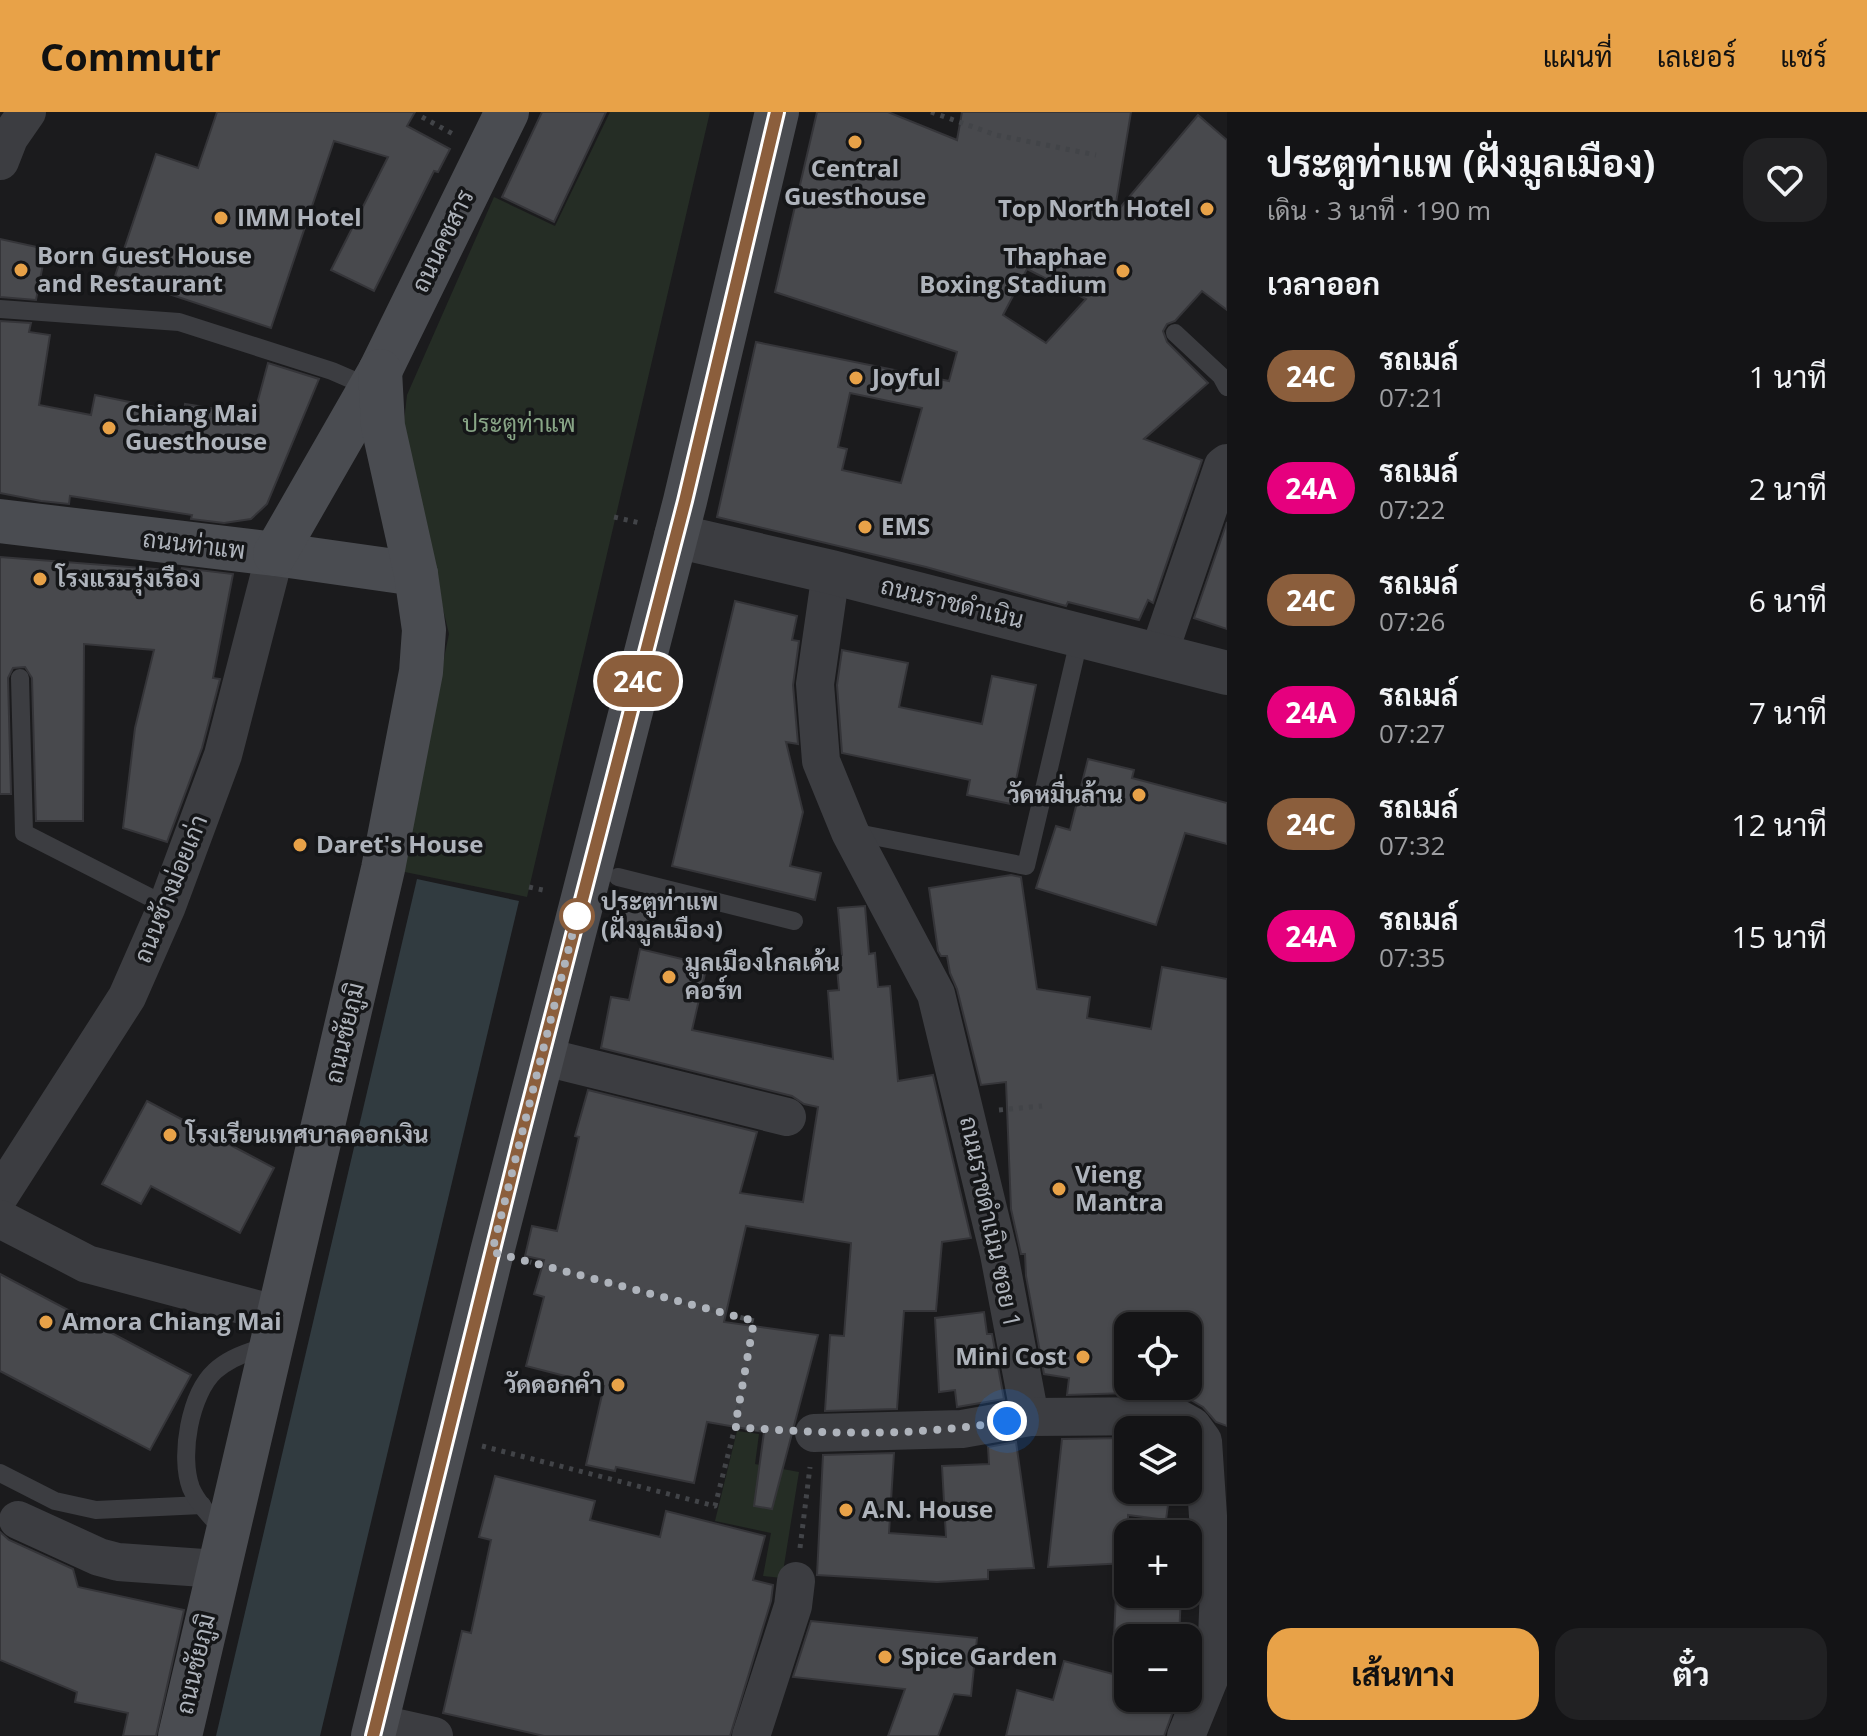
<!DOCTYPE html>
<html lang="th">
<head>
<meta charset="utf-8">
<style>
	:root { --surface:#141416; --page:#212123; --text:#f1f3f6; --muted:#9d9ea1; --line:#333335; --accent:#e8a248 }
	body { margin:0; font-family:"Open Sans",Sarabun,sans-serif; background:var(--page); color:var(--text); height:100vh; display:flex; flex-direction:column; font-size:30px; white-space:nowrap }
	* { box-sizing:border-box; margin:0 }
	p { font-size:26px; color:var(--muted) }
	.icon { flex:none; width:44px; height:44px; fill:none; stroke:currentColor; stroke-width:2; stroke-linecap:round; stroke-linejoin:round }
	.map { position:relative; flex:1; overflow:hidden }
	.side { display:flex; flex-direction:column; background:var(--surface); width:640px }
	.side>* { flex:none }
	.badge { padding:0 16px; border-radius:26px; font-size:28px; line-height:52px }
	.tools { position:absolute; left:1114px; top:1200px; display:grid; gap:16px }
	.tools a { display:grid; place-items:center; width:88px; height:88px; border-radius:16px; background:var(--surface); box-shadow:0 2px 6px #0004,0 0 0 2px var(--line); font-size:40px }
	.you { position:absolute; width:40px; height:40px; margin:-20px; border:6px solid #fff; border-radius:50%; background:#1a73e8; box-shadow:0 0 0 12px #1a73e833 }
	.map>.badge { position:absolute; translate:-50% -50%; box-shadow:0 0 0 4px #fff }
	h2 { padding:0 40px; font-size:30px; line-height:72px }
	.round { display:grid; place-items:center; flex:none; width:84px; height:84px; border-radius:24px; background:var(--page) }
	.head { display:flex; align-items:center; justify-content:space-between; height:136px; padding:0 40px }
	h1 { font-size:38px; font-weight:700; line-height:60px }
	.action { display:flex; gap:16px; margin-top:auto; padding:16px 40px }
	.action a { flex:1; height:92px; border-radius:24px; background:var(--accent); color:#111; font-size:32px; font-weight:700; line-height:92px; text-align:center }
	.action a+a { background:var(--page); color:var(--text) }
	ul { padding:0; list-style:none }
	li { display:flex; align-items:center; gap:24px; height:112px; padding:0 40px }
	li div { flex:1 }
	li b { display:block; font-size:30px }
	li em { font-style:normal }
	li .badge { min-width:88px; font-weight:700; text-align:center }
	header { display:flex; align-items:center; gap:48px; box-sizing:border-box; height:112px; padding:0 40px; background:var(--accent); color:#111 }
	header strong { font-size:38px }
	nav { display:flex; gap:44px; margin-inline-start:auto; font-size:28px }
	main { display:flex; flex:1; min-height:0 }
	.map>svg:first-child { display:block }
	.green { fill:#252d25 }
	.water { fill:#313b40 }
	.building { fill:#48494d; stroke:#353539; stroke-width:2; fill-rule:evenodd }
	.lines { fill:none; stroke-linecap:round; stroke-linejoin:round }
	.path { stroke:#424448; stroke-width:5; stroke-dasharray:4 6; stroke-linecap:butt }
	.service { stroke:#3c3d41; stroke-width:18 }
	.minor { stroke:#3c3d41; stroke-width:38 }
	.tertiary { stroke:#3c3d41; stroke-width:44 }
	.secondary { stroke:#4a4c51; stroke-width:44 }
	.line-casing { stroke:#fff; stroke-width:18 }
	.line { stroke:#8b5e3c; stroke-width:12 }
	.walk { stroke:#aeb3bb; stroke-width:8; stroke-dasharray:0 14.4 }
	.poi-dot { fill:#e8a248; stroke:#151618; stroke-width:3 }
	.stop-dot { fill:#fff; stroke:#8b5e3c; stroke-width:4 }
	.labels { text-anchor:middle; stroke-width:7; stroke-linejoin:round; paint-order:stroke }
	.poi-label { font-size:24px; font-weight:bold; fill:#aeb3bb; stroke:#151618; text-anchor:start }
	.street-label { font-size:24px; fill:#aeb3bb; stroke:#151618 }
	.park-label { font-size:24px; fill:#88a586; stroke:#151618 }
	.stop-label { font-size:24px; font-weight:bold; fill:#aeb3bb; stroke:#151618; text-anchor:start }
</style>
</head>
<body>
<header>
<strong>Commutr</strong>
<nav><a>แผนที่</a><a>เลเยอร์</a><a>แชร์</a></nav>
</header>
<main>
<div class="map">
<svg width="1227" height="1624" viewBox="0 0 1227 1624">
	<rect width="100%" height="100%" fill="#1b1b1d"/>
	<g class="green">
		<path d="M610 0H710L527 785 400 759 449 522 402 327 407 283 494 85 555 114Z"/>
		<path d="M737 1319 759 1322 755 1352 799 1360 782 1466 763 1464 771 1421 715 1409Z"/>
	</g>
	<path class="water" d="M417 767 519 789 320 1624H216Z"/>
	<g class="building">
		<path d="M217 0H415L407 14 450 37 438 60 434 59 374 179 331 158 388 45 334 29 271 216 115 164 156 42 198 56Z"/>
		<path d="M542 0H606L554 110 502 85Z"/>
		<path d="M817 0H888L957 28 962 0H1131L1114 103 1198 3 1227 28V198L1202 179 1175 209 1167 212 1163 219 1167 230 1208 271 1144 327 1202 348 1153 491 1148 488 1139 508 1068 490 1066 494 926 455 717 405 756 230 949 269 957 240 775 180ZM1027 157 1086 187 1046 231 1003 203ZM850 281 922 296 901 371 842 358 847 337 838 335Z"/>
		<path d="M0 127 46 137 36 188 0 185Z"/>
		<path d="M0 209 31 211 29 220 50 223 39 293 91 303 95 283 184 301 185 292 254 303 268 251 319 267 267 392 251 407 224 411 191 407 192 403 70 384 69 392 41 389 0 381Z"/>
		<path d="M1227 410V517L1194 506Z"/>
		<path d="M0 445 181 459 182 456 233 462 213 566 220 567 202 636 167 730 123 716 135 616 154 538 84 532 83 709H36L32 566 25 555 13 556 8 566 11 682H0Z"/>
		<path d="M735 489 797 504 792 528 799 529 793 573 798 632 786 630 803 700 790 754 821 761 815 788 672 754Z"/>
		<path d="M842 538 908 551 899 595 982 612 992 564 1036 573 1011 692 967 683 970 668 842 641 837 573Z"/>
		<path d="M1088 647 1134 658 1132 666 1227 691V732L1185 721 1156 813 1036 776 1056 714 1070 718Z"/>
		<path d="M1011 763 1021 765 1037 877 1090 885 1087 906 1151 917 1162 855 1227 867V1314L1216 1310 1203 1295 1184 1284 1128 1281 1067 1283 1069 1266 1044 1262 1026 1164 1025 1142H1021L1011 1097 1006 970 981 973 957 877 950 861 947 844H941L938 839 929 776ZM1128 1214H1188V1274H1128Z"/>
		<path d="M628 784 657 791 649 829 619 823Z"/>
		<path d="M865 794 869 842 875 841 878 875 890 874 898 969 933 963 971 1126 942 1130 936 1199H904L897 1297 825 1299 830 1223 844 1224 851 1131 746 1114 724 1210 818 1223 772 1397 754 1394 764 1320 707 1310 694 1371 616 1355 615 1359 586 1353 604 1274 526 1254 544 1185 534 1182 544 1148 525 1144 532 1114 557 1119 579 1025 575 1024 588 978 757 1020 740 1081 803 1090 818 995 804 992 792 984 601 936 611 885 629 888 640 837 707 853 692 918 833 947 828 879 839 878 836 844 842 843 838 796Z"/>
		<path d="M147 989 274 1056 240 1121 151 1074 141 1092 102 1072Z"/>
		<path d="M0 1162 191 1263 150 1338 0 1259Z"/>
		<path d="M984 1200 987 1222H992L1004 1287 957 1295 955 1278 939 1280 935 1206Z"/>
		<path d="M1128 1326V1378H1170L1166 1408 1128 1403V1451L1048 1455 1062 1327Z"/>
		<path d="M1016 1330 1034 1456 988 1458V1467L937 1470 817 1463 823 1343 894 1341 889 1421 946 1425 942 1354 989 1352 988 1335Z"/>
		<path d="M495 1364 595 1389 590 1408 660 1425 666 1399 765 1424 753 1468 773 1473 771 1489 730 1624H544L443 1601 462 1519 471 1521 491 1428 479 1425Z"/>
		<path d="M0 1420 9 1428 73 1457 78 1475 184 1498 156 1624H123L128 1601 75 1590 77 1580 0 1548Z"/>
		<path d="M1116 1482H1181L1179 1526H1114Z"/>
		<path d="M811 1509 977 1526 971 1584 954 1582 938 1624H888L905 1577 793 1565Z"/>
		<path d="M1064 1549 1128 1566V1586L1177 1588 1164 1624H1006L1017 1578 1053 1588Z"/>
	</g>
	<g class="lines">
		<g class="path">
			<path d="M931 0 996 23 1096 43"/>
			<path d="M422 5 453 22"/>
			<path d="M614 405 640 411"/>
			<path d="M529 775 547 779"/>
			<path d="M999 998 1042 994"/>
			<path d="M735 1315 782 1319"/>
			<path d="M482 1334 715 1394 735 1315 754 1209 530 1150"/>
			<path d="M800 1436 810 1355"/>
		</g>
		<g class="service">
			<path d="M0 197 179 210 332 259 369 275"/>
			<path d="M1175 221 1221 264 1227 275"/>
			<path d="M20 566 24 721 167 794"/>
			<path d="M852 720 1026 754 1080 524"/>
			<path d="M618 765 794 809"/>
			<path d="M0 1361 55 1389 96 1398 202 1393"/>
			<path d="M225 1420C213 1407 198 1392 191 1376 179 1344 190 1282 215 1259 230 1245 252 1238 271 1234"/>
		</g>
		<g class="minor">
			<path d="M0 49 9 26 27 0"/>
			<path d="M831 460 815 572 821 649 850 720 936 882 999 1142 1030 1305"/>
			<path d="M1158 544 1223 354 1227 351"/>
			<path d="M541 944 787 1005"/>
			<path d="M0 1083 127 885 167 794 223 643 275 442"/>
			<path d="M0 1107 87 1152 279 1203"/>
			<path d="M814 1321 962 1317 1030 1305 1174 1304 1192 1314 1203 1329 1209 1419 1219 1476 1216 1550 1186 1624"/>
			<path d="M18 1408 99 1445 118 1450 218 1457"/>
			<path d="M376 1611 434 1624"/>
			<path d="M751 1624 793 1494 796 1469"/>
		</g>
		<path class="tertiary" d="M676 424 831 460 1227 561"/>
		<g class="secondary">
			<path d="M0 409 275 442 416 462"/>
			<path d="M275 442 380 259 507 0"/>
			<path d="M180 1624 383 757 421 560 424 518 416 462 383 314 380 259"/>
			<path d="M373 1624 492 1140 685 389 777 0"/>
		</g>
	</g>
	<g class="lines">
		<defs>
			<path id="line" d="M373 1624 520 1028 685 389 777 0"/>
		</defs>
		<use href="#line" class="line-casing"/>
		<use href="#line" class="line"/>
		<path class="walk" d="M577 804 578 800 492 1140 754 1209 735 1315C826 1322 917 1325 1007 1309"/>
	</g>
	<g class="poi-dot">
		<circle cx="855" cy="30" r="8"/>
		<circle cx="1207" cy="97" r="8"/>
		<circle cx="221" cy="106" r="8"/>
		<circle cx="21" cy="158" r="8"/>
		<circle cx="1123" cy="159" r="8"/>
		<circle cx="856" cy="266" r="8"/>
		<circle cx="109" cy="316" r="8"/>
		<circle cx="865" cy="415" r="8"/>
		<circle cx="40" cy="467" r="8"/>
		<circle cx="1139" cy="683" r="8"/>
		<circle cx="300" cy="733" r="8"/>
		<circle cx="669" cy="865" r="8"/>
		<circle cx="170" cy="1023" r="8"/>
		<circle cx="1059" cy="1077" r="8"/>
		<circle cx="46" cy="1210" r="8"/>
		<circle cx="1083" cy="1245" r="8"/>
		<circle cx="618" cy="1273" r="8"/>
		<circle cx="846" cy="1398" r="8"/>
		<circle cx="885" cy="1545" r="8"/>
	</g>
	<circle class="stop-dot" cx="577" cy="804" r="16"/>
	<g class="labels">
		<g class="poi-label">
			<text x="855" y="65" text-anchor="middle">Central<tspan x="855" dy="28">Guesthouse</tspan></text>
			<text x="1191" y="105" text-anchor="end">Top North Hotel</text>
			<text x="237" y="114">IMM Hotel</text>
			<text x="37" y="152">Born Guest House<tspan x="37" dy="28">and Restaurant</tspan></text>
			<text x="1107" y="153" text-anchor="end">Thaphae<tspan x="1107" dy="28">Boxing Stadium</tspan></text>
			<text x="872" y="274">Joyful</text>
			<text x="125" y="310">Chiang Mai<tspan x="125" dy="28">Guesthouse</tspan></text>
			<text x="881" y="423">EMS</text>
			<text x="56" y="475">โรงแรมรุ่งเรือง</text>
			<text x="1123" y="691" text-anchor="end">วัดหมื่นล้าน</text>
			<text x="316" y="741">Daret's House</text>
			<text x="685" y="859">มูลเมืองโกลเด้น<tspan x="685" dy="28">คอร์ท</tspan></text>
			<text x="186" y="1031">โรงเรียนเทศบาลดอกเงิน</text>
			<text x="1075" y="1071">Vieng<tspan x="1075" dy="28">Mantra</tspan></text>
			<text x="62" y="1218">Amora Chiang Mai</text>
			<text x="1067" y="1253" text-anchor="end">Mini Cost</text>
			<text x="602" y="1281" text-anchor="end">วัดดอกคำ</text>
			<text x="862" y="1406">A.N. House</text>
			<text x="901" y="1553">Spice Garden</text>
		</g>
		<g class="street-label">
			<text transform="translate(443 129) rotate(-64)" y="8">ถนนคชสาร</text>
			<text transform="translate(194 433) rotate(7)" y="8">ถนนท่าแพ</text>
			<text transform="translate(952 491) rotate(14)" y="8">ถนนราชดำเนิน</text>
			<text transform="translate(171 777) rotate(-68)" y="8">ถนนช้างม่อยเก่า</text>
			<text transform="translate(345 921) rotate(-77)" y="8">ถนนชัยภูมิ</text>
			<text transform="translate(990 1110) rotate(78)" y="8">ถนนราชดำเนิน ซอย 1</text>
			<text transform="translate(196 1552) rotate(-77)" y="8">ถนนชัยภูมิ</text>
		</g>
		<g class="park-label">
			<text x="519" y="320">ประตูท่าแพ</text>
		</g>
		<g class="stop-label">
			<text x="601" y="798">ประตูท่าแพ<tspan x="601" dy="28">(ฝั่งมูลเมือง)</tspan></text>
		</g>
	</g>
</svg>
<div class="tools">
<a><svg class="icon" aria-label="locate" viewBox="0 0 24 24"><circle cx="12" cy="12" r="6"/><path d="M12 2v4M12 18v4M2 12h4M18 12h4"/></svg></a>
<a><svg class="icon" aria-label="layers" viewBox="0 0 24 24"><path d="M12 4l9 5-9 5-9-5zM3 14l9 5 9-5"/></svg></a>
<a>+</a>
<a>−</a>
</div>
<div class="you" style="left:1007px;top:1309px"></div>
<b class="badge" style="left:638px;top:569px;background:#8b5e3c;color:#fff">24C</b>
</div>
<section class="side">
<div class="head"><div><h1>ประตูท่าแพ (ฝั่งมูลเมือง)</h1><p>เดิน · 3 นาที · 190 m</p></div><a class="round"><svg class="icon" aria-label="heart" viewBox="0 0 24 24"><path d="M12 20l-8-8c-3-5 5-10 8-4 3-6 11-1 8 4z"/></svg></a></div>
<h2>เวลาออก</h2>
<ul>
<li><span class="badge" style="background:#8b5e3c;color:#fff">24C</span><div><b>รถเมล์</b><p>07:21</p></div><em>1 นาที</em></li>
<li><span class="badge" style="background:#e6007e;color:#fff">24A</span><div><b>รถเมล์</b><p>07:22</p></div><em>2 นาที</em></li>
<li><span class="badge" style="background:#8b5e3c;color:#fff">24C</span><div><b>รถเมล์</b><p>07:26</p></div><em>6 นาที</em></li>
<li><span class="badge" style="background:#e6007e;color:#fff">24A</span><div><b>รถเมล์</b><p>07:27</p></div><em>7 นาที</em></li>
<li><span class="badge" style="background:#8b5e3c;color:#fff">24C</span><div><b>รถเมล์</b><p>07:32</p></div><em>12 นาที</em></li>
<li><span class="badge" style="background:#e6007e;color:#fff">24A</span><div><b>รถเมล์</b><p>07:35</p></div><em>15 นาที</em></li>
</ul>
<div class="action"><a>เส้นทาง</a><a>ตั๋ว</a></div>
</section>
</main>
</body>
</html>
